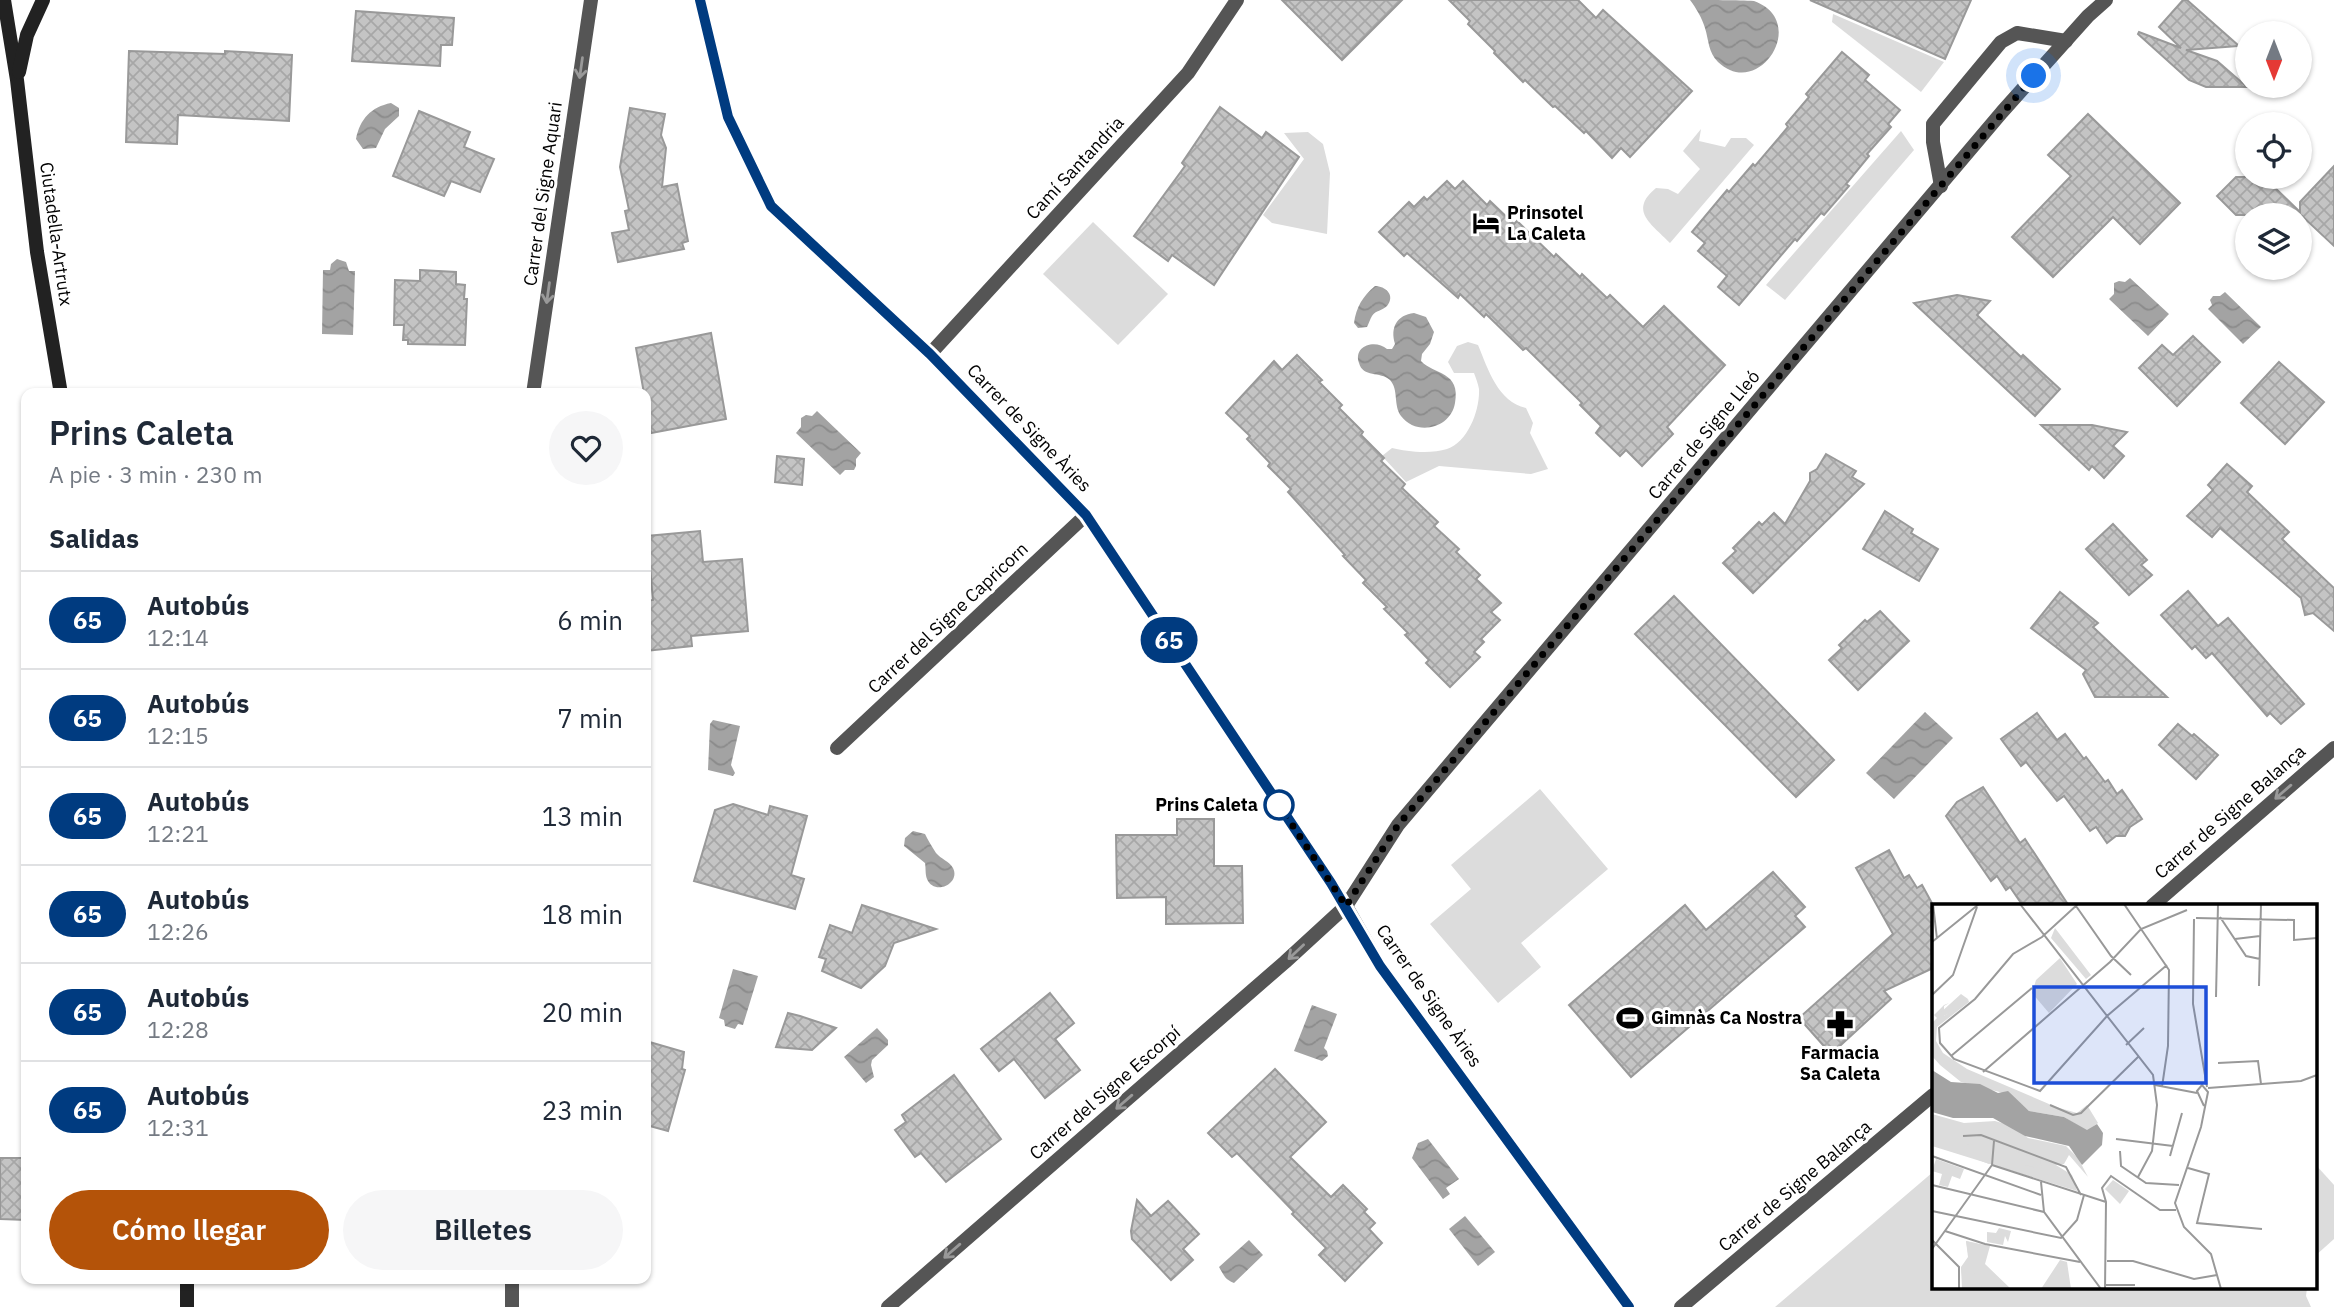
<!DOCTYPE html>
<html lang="es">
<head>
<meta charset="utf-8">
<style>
	:root { --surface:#fff; --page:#f6f6f7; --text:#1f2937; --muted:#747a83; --line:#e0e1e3; --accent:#b45309 }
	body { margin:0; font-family:"IBM Plex Sans",sans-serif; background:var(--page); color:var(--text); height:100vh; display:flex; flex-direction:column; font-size:26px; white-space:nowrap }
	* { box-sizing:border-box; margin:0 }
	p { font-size:23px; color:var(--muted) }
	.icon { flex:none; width:38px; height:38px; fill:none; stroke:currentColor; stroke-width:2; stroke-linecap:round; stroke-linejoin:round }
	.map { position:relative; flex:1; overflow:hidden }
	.drawer { position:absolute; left:21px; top:388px; width:630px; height:896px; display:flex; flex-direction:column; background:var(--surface); border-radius:14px; box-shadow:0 2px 5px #0004 }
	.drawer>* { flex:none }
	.badge { padding:0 14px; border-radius:23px; font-size:24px; line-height:46px }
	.needle { width:46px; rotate:180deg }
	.buttons { position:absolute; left:2235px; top:21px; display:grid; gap:14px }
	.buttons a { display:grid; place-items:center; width:77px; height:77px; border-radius:50%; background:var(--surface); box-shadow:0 2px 5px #0004; font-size:35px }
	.you { position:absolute; width:35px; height:35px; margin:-18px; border:5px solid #fff; border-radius:50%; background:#1a73e8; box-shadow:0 0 0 10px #1a73e833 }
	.map>.badge { position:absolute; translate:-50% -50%; box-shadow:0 0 0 4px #fff }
	h2 { padding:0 28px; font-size:26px; line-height:63px }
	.round { display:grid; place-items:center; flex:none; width:74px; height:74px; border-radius:37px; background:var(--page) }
	.overview { display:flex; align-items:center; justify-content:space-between; height:119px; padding:0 28px }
	h1 { font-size:33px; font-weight:600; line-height:52px }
	.primary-button { display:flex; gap:14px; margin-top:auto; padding:14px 28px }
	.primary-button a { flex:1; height:80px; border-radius:42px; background:var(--accent); color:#fff; font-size:28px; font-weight:600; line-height:80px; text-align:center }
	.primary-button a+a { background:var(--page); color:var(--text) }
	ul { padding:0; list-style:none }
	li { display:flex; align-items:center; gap:21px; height:98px; padding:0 28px; border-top:2px solid var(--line) }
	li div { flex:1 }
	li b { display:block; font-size:26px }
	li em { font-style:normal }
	li .badge { min-width:77px; font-weight:700; text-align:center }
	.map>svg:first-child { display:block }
	.grass { fill:#dcdcdc }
	.water { fill:url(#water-waves) }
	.building { fill:url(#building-cross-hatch); stroke:#999; stroke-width:2 }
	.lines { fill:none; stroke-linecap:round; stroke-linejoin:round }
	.lane { stroke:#555; stroke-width:14 }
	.street { stroke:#555; stroke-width:14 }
	.secondary { stroke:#222; stroke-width:14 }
	.oneway { stroke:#999 }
	.line-casing { stroke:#fff; stroke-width:16 }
	.line { stroke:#003b80; stroke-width:10 }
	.walk { stroke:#000; stroke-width:7; stroke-dasharray:0 12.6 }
	.stop-dot { fill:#fff; stroke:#003b80; stroke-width:3.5 }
	.labels { text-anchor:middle; stroke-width:6; stroke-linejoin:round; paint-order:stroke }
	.street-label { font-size:18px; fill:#000; stroke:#fff }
	.poi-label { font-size:18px; font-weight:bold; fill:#000; stroke:#fff; text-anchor:start }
	.stop-label { font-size:18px; font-weight:bold; fill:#000; stroke:#fff; text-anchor:end }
	.inset-road { fill:none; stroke:#999; stroke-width:2 }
	.view { fill:#1d4ed8; fill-opacity:0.15; stroke:#1d4ed8; stroke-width:3.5 }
	.inset-edge { fill:none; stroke:#000; stroke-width:3.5 }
</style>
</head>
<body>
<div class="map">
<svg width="2334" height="1307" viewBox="0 0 2334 1307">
	<defs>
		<pattern id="water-waves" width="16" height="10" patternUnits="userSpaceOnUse" patternTransform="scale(1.75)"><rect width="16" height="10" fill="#a3a3a3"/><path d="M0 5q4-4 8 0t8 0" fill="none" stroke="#8b8b8b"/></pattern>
		<pattern id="building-cross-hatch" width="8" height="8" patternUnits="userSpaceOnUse" patternTransform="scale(1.75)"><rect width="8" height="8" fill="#c4c4c4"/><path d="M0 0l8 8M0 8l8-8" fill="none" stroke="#a7a7a7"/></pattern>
	</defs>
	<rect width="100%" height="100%" fill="#fff"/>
	<g class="grass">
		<path d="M1833 14 1944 62 1921 92 1832 22Z"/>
		<path d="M1701 129 1699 141 1725 147 1731 138H1746L1754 145 1670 243C1652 224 1628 211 1656 188L1668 189 1678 194 1700 169 1683 151Z"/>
		<path d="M1901 131 1914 150 1785 300 1766 285Z"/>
		<path d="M1308 132 1323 144 1330 173 1327 234 1272 223 1263 215 1304 159 1284 133Z"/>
		<path d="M1093 222 1168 294 1118 345 1043 274Z"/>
		<path d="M1468 342 1478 345C1488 369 1498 402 1526 408L1533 423 1530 433 1548 469 1531 474 1439 466 1406 482 1382 456 1392 448C1407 452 1432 454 1447 449 1468 442 1480 410 1479 389 1478 384 1476 378 1474 373H1454L1448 362 1457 346Z"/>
		<path d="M1540 789 1608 869 1521 943 1541 967 1498 1003 1430 924 1471 889 1451 865Z"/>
		<path d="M2315 1164 2334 1185V1239L2315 1256Z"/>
		<path d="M1933 1172V1288H2307L2306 1296 2311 1307H1775Z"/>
	</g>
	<g class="water">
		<path d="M1690 0C1707 0 1739 0 1754 1 1810 21 1759 101 1718 62 1708 52 1709 41 1705 28 1702 18 1696 8 1690 0Z"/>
		<path d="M391 103 399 108V116L385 129 376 148 363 149 356 139C360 119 371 107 391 103Z"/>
		<path d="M337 259 346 262 349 271H355L353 335 322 334 323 270H330L331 264Z"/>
		<path d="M2130 278 2169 314 2148 336 2109 299 2114 294V283L2119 281 2125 282Z"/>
		<path d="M1375 286C1385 286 1396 295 1387 306 1382 311 1376 310 1372 316 1370 319 1369 323 1367 327L1358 328 1354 323C1356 307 1363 296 1375 286Z"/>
		<path d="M2225 292 2261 327 2243 344 2208 309 2212 305 2210 300 2213 296H2220Z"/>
		<path d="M1414 313 1426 317 1434 332 1430 344 1422 354 1421 361C1434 375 1461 371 1455 403 1451 428 1417 437 1401 416 1393 405 1399 390 1390 380 1380 371 1363 378 1359 363 1353 345 1376 339 1387 349H1392L1395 344C1390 327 1397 315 1414 313Z"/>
		<path d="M817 411 861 453 856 459V466L854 470H845L840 475 796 433 801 427V418L806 415 812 416Z"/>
		<path d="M1925 712 1953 738 1894 799 1866 773Z"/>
		<path d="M713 720 740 726 731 765 735 773 733 776 708 770 710 724Z"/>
		<path d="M913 831 925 834C928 840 932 847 936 853 941 859 949 861 953 868 961 884 934 896 927 879 925 874 926 868 925 863L904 846 905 838Z"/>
		<path d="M733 969 758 976 743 1025 738 1024 735 1029 725 1026 724 1020 719 1018Z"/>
		<path d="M1312 1005 1337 1014 1324 1048 1327 1051 1328 1056 1322 1061 1294 1051Z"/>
		<path d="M877 1028 888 1040V1045L872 1060 871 1065 874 1077 866 1083 844 1057Z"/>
		<path d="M1428 1139 1459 1179 1446 1188 1450 1194 1443 1199 1412 1158 1418 1143Z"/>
		<path d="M1465 1216 1495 1252 1478 1266 1449 1229Z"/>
		<path d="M1249 1240 1263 1255 1234 1283C1224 1279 1224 1275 1219 1267Z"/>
	</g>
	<g class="building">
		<path d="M1282 0H1402L1342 60Z"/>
		<path d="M1449 0H1578L1596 18 1603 10 1692 91 1630 157 1621 148 1612 158 1586 131 1584 133 1555 106 1553 107 1525 80 1523 82 1494 53 1495 51 1468 24 1470 21Z"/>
		<path d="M1810 0H1971L1945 59Z"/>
		<path d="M2183 0H2187L2239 46 2186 50 2217 61 2247 87H2206L2189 80 2138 34 2139 32 2181 48 2159 27Z"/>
		<path d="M356 11 454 18 452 45H441L440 66 352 61Z"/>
		<path d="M129 51 225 54V51L292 55 289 121 178 115 177 144 126 142Z"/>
		<path d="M1842 52 1869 75 1865 80 1900 110 1888 124 1891 127 1867 154 1869 156 1846 184 1849 186 1824 215 1821 213 1797 241 1795 239 1739 305 1718 287 1727 276 1698 251 1705 243 1692 232 1727 190 1729 192 1753 164 1755 166 1788 127 1786 124 1809 97 1806 94Z"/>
		<path d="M1220 107 1262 138 1266 132 1299 157 1214 285 1172 255 1168 261 1134 236 1185 166 1182 163Z"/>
		<path d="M630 108 665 114 661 135 666 148 662 187 677 184 688 241 682 243 684 249 618 262 612 233 629 230 625 211 629 210 620 167Z"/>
		<path d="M419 111 470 132 464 147 494 159 480 192 451 181 444 196 393 176Z"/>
		<path d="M2088 114 2180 203 2140 244 2113 217 2053 277 2012 237 2071 176 2048 155Z"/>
		<path d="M2334 166V246L2301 215H2236L2217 196 2236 177H2264L2300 212V202Z"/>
		<path d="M1447 181 1455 189 1463 181 1487 205 1490 201 1514 224 1517 221 1554 257 1556 254 1580 277 1582 274 1607 298 1610 295 1643 327 1664 306 1725 365 1667 427 1673 434 1642 466 1626 450 1620 456 1596 433 1601 426 1580 405 1582 403 1526 348 1523 350 1486 314 1484 317 1460 294 1458 298 1407 253 1404 256 1379 232 1409 202 1414 207 1424 197 1427 200Z"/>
		<path d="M420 270 456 272V284L465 285 464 299H467L465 345 408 344V340H403L404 325H394L395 280 420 281Z"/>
		<path d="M1957 295 1990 301 1977 315 2021 357 2023 355 2060 389 2035 416 1914 303Z"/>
		<path d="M711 333 726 419 651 433 636 348Z"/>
		<path d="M2193 336 2220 362 2177 406 2139 368 2162 345 2173 355Z"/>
		<path d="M1297 355 1322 380 1319 382 1342 405 1339 408 1363 432 1361 435 1384 458 1381 461 1405 484 1402 488 1438 522 1434 526 1459 549 1456 552 1480 575 1476 579 1501 603 1491 612 1500 620 1481 639 1484 642 1474 652 1480 657 1450 687 1426 663 1429 660 1405 635 1408 633 1384 609 1387 607 1363 583 1366 580 1343 556 1345 555 1288 492 1291 489 1268 466 1270 463 1247 439 1250 436 1226 413 1274 361 1282 370Z"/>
		<path d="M2279 362 2324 402 2285 444 2241 403Z"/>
		<path d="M2041 425H2092L2127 432 2113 446 2124 456 2104 478 2092 466 2089 470Z"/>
		<path d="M1826 454 1856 471 1852 477 1864 484 1753 593 1723 563 1736 551 1733 548 1759 522 1762 525 1774 513 1785 524 1810 481V473L1817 469Z"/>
		<path d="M777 456 804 459 802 485 775 482Z"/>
		<path d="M2227 464 2252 486 2247 492 2289 532 2282 539 2334 588V631L2313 613 2305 615 2301 598 2220 528 2212 537 2187 516 2213 490 2208 485Z"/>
		<path d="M1885 511 1913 529 1911 533 1938 549 1919 581 1863 549Z"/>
		<path d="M2113 524 2147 560 2141 565 2152 575 2129 595 2086 549Z"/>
		<path d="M700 531 703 562 742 559 748 631 691 636 692 646 646 651V601L653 600 647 536Z"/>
		<path d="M2188 591 2218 626 2228 618 2304 704 2281 724 2270 713 2267 716 2212 653 2206 658 2195 646 2192 649 2161 615Z"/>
		<path d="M2060 592 2098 623 2093 627 2167 697H2095L2083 674 2086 670 2031 628Z"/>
		<path d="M1674 596 1834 760 1796 797 1635 634Z"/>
		<path d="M1880 611 1909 641 1858 690 1829 660 1842 648 1839 645 1865 620 1867 622Z"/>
		<path d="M2037 713 2057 740 2065 734 2084 759 2086 757 2105 782 2108 780 2117 794 2122 790 2142 819 2130 827 2125 836H2116L2107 843 2096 827 2090 831 2064 796 2057 801 2026 762 2021 766 2001 739Z"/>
		<path d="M2178 724 2192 736 2194 734 2218 755 2196 779 2159 745Z"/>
		<path d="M1983 787 2020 843 2025 839 2069 906H2023L2010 887 2006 890 1997 876 1991 881 1946 816 1957 802Z"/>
		<path d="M733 804 768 815 770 806 807 816 791 875 804 879 795 909 694 881 715 810Z"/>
		<path d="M1177 819H1214V866H1242L1243 923 1166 924V897L1117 898 1116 835H1177Z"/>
		<path d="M1889 850 1904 878 1909 875 1917 888 1922 885 1933 905V968L1884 991 1891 999 1831 1054 1799 1018 1893 934 1856 868Z"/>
		<path d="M1773 872 1805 907 1795 916 1805 927 1631 1077 1569 1005 1685 905 1706 930Z"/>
		<path d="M862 905 936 929 894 943 885 966 861 988 822 971 826 959 819 957 830 925 852 933Z"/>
		<path d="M1050 993 1074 1023 1055 1039 1080 1070 1045 1098 1014 1059 999 1071 981 1049Z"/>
		<path d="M788 1013 800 1016 836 1028 812 1050 776 1047Z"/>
		<path d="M646 1041 684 1052 682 1069 685 1070 668 1131 646 1125Z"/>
		<path d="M1275 1069 1326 1122 1290 1157 1331 1197 1343 1185 1367 1209 1364 1212 1375 1223 1369 1229 1382 1243 1345 1281 1319 1255 1326 1248 1292 1214 1294 1212 1237 1153 1232 1157 1208 1133Z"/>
		<path d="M954 1075 1001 1139 946 1182 921 1153 915 1157 895 1130 906 1122 902 1115Z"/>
		<path d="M0 1158H26V1220L0 1219Z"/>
		<path d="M1137 1200 1151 1216 1168 1201 1199 1234 1183 1249 1193 1260 1171 1280 1132 1239 1131 1231Z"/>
	</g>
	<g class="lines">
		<path class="lane" d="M1941 186 1933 142V124L2001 42 2017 33 2066 41"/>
		<g class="street">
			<path d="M700 0 728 117 771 206 930 354 1086 515 1302 839 1346 906 1380 966 1629 1307"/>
			<path d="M930 354 1188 73 1237 0"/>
			<path d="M533 394 591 0"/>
			<path d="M837 748 1086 515"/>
			<path d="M2152 906 2334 748"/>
			<path d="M512 1307V1279"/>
			<path d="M888 1307 1285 962 1346 906 1398 825 2002 112 2088 16 2106 0"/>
			<path d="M1681 1307 1933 1095"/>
		</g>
		<g class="secondary">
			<path d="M4 0 17 80 37 252 61 394"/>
			<path d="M19 72 27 35 43 0"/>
			<path d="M187 1279V1307"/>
		</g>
	</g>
	<defs><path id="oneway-shaft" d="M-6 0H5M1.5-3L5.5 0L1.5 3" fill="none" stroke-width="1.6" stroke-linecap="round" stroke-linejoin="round" transform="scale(1.75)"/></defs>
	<g class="oneway">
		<use href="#oneway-shaft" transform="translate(581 68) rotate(98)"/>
		<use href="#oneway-shaft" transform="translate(548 293) rotate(98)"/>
		<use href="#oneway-shaft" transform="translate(2283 792) rotate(139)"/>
		<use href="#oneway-shaft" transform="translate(1296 952) rotate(137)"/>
		<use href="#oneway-shaft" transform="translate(1124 1102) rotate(139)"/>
		<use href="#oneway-shaft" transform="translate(952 1251) rotate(139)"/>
	</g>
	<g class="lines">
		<defs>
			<path id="line" d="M700 0 728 117 771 206 930 354 1086 515 1331 883 1380 966 1629 1307"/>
		</defs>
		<use href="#line" class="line-casing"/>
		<use href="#line" class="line"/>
		<path class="walk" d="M1279 805 1346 906 1398 825 2034 76"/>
	</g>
	<defs>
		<symbol id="hotel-bare" viewBox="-9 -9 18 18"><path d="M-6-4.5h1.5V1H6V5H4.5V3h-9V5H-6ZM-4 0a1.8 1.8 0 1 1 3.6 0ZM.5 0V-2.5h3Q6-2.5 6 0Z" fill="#000" stroke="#fff" stroke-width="2.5" paint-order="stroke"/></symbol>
		<symbol id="stadium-bare" viewBox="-9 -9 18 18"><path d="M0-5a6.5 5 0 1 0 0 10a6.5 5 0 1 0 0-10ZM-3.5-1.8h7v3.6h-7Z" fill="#000" stroke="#fff" stroke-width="2.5" paint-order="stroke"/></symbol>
		<symbol id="pharmacy-bare" viewBox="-9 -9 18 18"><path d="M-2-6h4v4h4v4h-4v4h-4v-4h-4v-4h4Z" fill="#000" stroke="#fff" stroke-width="2.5" paint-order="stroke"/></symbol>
	</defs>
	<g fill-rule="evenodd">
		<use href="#hotel-bare" x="1467" y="204" width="38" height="38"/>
		<use href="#stadium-bare" x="1611" y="999" width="38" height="38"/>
		<use href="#pharmacy-bare" x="1821" y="1005" width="38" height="38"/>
	</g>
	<circle class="stop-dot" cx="1279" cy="805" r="14"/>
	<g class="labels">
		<g class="street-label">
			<text transform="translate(1075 168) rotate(-47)" y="6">Camí Santandria</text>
			<text transform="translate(543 194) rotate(-82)" y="6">Carrer del Signe Aquari</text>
			<text transform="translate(56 234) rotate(82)" y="6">Ciutadella-Artrutx</text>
			<text transform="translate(1029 428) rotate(46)" y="6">Carrer de Signe Àries</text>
			<text transform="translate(1704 435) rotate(-50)" y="6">Carrer de Signe Lleó</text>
			<text transform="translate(948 618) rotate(-43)" y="6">Carrer del Signe Capricorn</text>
			<text transform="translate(2230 812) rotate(-41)" y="6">Carrer de Signe Balança</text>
			<text transform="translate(1429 996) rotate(55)" y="6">Carrer de Signe Àries</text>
			<text transform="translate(1105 1093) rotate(-41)" y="6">Carrer del Signe Escorpí</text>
			<text transform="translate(1795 1186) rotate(-40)" y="6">Carrer de Signe Balança</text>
		</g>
		<g class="poi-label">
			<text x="1507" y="219">Prinsotel<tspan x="1507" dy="21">La Caleta</tspan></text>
			<text x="1651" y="1024">Gimnàs Ca Nostra</text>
			<text x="1840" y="1059" text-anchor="middle">Farmacia<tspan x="1840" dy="21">Sa Caleta</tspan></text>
		</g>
		<g class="stop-label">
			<text x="1258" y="811">Prins Caleta</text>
		</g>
	</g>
	<g transform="translate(1932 904)">
		<rect width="385" height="385" fill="#fff"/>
		<path d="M123 24 159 71 154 75 119 34ZM128 54 145 80 117 109 100 89 104 76ZM36 95 37 98 5 123 4 137 11 149 35 165 124 203 145 209 155 201 166 219 155 227 132 213 97 207 79 191 29 178 8 161 0 152V119L5 114 2 111 12 101 17 99 12 102V112ZM0 210 32 219 63 217 80 222 96 234 134 242 146 254 156 273 137 251 132 260 124 261 140 271 145 287 0 242ZM4 255 32 265 28 275 20 272 16 283 7 281 10 270 0 267ZM34 337 58 342 53 360 79 385H30L29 363 38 361ZM128 356 135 358 139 385H109Z" fill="#dcdcdc"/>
		<path d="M29 90 36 95 34 99 12 112 8 109ZM70 226 87 230 105 251 62 236 63 229ZM57 236 62 245 57 260 32 250 37 238ZM67 241 108 256 110 265 93 261 87 268 64 260ZM67 324 79 327 76 338 73 332 71 341 55 338V328L64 329ZM34 337 46 340 42 373 39 380 31 381 29 363 36 353ZM49 361 72 380 71 385H52L45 377Z" fill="#dcdcdc"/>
		<path d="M181 276 197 287 188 300 173 285Z" fill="#dcdcdc"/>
		<path d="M0 166 19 178 48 180 66 189 76 187 97 207 132 213 155 226 165 220 171 229 170 241 150 261 137 242 93 232 61 214H21L0 208Z" fill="#a3a3a3"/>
		<path class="inset-road" d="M1 0 5 35M88 0 221 171 225 201 220 247 206 273M146 0 110 33 81 50 43 95 7 124 8 139 22 155 108 187 175 112 235 61M192 0 237 66 236 142 230 183M144 2 179 52 199 71M288 13 314 52 328 55M264 14 362 16V36L385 34M262 15 261 100 275 183M303 35 328 32M0 38 47 0M327 82 329 0M0 91 21 71 45 3M284 93 286 0M194 141 212 124M19 152 100 84M286 159 326 157 329 180M51 168 178 58 209 25 255 6M223 181 265 189M276 184 369 177 385 171M118 201 141 211 149 209 206 153M272 202 265 187 270 181 276 188 269 223 243 299 252 323 279 350 289 385M31 232 49 231 134 263 149 291M184 235 241 242M188 247 189 262 214 279 247 281M0 252 109 291M238 252 250 209M60 261 174 298M256 264 277 270 265 319 330 325M109 278 112 308M0 281 112 308 169 385M0 307 129 334 145 316 152 291M13 327 53 340 148 358M0 336 27 363V385M0 345 60 261 62 237M175 357H201L262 375 285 371M174 381H203M173 385 174 298 170 284 179 272 228 306H244"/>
		<path class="view" d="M102 83H274V179H102Z"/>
		<rect width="385" height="385" class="inset-edge"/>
	</g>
</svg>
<div class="buttons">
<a><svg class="needle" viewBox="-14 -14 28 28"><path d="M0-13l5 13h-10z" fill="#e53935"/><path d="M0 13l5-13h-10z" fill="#747a83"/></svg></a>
<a><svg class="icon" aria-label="locate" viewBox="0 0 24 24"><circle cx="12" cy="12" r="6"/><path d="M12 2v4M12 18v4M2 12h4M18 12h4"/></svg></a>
<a><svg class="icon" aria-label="layers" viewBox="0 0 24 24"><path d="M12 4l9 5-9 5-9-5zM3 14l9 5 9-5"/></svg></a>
</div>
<div class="you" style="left:2034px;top:76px"></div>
<b class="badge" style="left:1169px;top:640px;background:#003b80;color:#fff">65</b>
<section class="drawer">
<div class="overview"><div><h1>Prins Caleta</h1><p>A pie · 3 min · 230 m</p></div><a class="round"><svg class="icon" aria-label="heart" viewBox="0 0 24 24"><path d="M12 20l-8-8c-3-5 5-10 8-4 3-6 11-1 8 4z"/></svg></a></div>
<h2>Salidas</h2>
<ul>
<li><span class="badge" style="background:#003b80;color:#fff">65</span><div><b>Autobús</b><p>12:14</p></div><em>6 min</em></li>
<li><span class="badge" style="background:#003b80;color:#fff">65</span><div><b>Autobús</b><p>12:15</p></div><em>7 min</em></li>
<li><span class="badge" style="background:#003b80;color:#fff">65</span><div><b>Autobús</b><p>12:21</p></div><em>13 min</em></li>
<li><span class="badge" style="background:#003b80;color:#fff">65</span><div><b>Autobús</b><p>12:26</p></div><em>18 min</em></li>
<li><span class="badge" style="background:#003b80;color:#fff">65</span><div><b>Autobús</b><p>12:28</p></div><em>20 min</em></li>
<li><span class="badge" style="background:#003b80;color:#fff">65</span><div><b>Autobús</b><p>12:31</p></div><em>23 min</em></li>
</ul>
<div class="primary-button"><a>Cómo llegar</a><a>Billetes</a></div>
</section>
</div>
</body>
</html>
